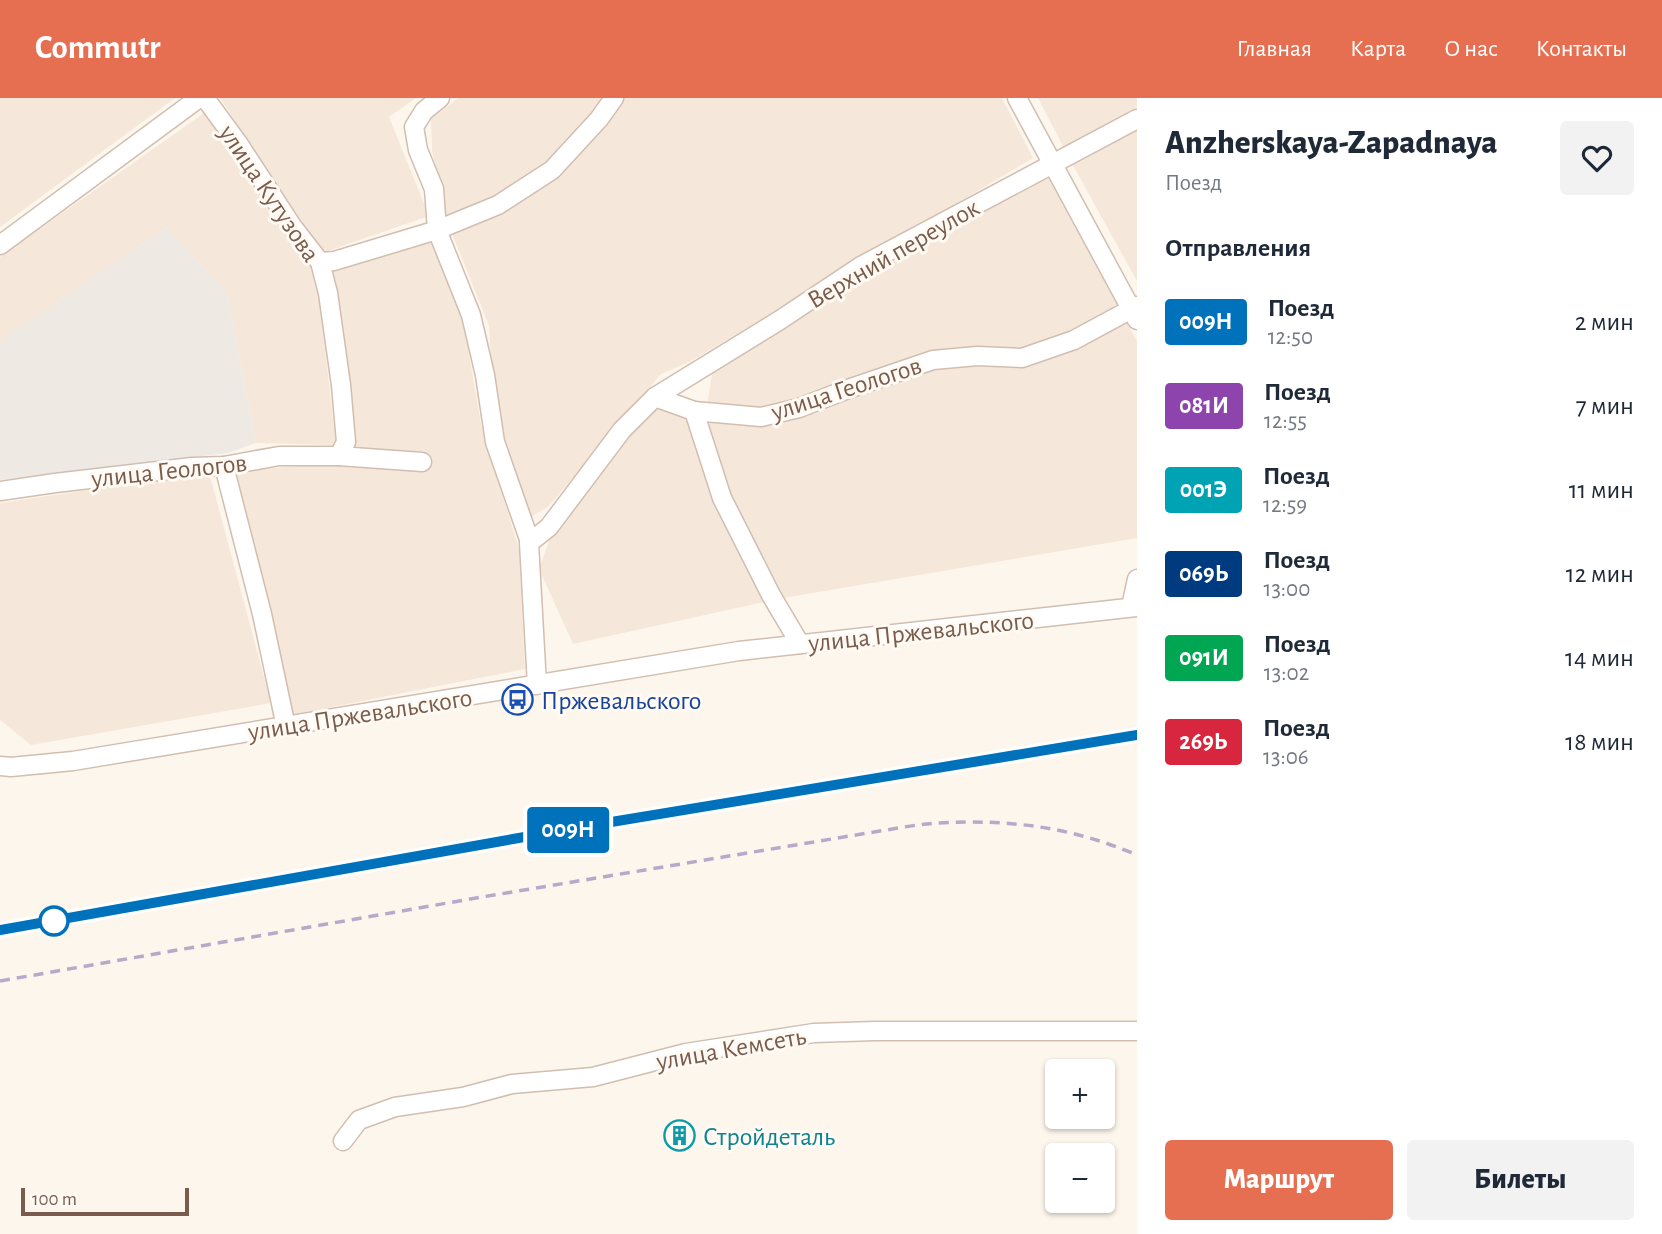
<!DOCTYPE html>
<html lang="ru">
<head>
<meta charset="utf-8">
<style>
	:root { --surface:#fff; --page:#f2f2f3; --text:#1f2937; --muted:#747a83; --accent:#e76f51 }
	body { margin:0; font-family:"Alegreya Sans",sans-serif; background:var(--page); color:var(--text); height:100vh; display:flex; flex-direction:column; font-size:26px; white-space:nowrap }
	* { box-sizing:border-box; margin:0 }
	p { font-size:23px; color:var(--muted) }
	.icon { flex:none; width:38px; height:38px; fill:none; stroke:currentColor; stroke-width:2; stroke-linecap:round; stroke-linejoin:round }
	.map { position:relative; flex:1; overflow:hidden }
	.panel { display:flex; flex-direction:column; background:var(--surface); width:525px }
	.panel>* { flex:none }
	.badge { padding:0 14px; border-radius:5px; font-size:24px; line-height:46px }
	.controls { position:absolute; left:1045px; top:961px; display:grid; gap:14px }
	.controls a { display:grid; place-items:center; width:70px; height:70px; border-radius:7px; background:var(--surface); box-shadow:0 2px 5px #0004; font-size:35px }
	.scale { position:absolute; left:21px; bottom:18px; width:168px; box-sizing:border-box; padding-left:7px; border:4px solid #7a5c4d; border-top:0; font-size:19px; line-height:24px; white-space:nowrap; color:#7a5c4d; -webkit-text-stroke:5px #fffaf3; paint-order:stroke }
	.map>.badge { position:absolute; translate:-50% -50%; box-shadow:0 0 0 4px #fff }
	h2 { padding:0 28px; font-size:26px; line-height:63px }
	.round { display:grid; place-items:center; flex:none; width:74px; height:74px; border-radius:7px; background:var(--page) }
	.summary { display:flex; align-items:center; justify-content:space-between; height:119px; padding:0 28px }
	h1 { font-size:33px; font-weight:800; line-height:52px }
	.primary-button { display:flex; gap:14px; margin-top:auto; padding:14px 28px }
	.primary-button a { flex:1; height:80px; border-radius:7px; background:var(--accent); color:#fff; font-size:28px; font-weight:800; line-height:80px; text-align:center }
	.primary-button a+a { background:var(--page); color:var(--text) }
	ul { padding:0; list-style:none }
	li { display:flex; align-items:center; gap:21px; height:84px; padding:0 28px }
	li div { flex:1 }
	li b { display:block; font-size:26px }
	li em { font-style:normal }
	li .badge { min-width:77px; font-weight:700; text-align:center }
	header { display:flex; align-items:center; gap:42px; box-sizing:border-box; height:98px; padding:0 35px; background:var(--accent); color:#fff }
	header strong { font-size:33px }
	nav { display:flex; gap:38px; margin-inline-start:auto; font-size:24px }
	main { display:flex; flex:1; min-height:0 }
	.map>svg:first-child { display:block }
	.residential { fill:#f5e8da }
	.industrial { fill:#efe9e4 }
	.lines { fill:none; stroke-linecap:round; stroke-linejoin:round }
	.minor-casing { stroke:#d1beb0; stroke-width:21 }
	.minor { stroke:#fff; stroke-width:18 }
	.rail { stroke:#b9a8c9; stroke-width:3.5; stroke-dasharray:10 7; stroke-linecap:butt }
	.line-casing { stroke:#fff; stroke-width:16 }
	.line { stroke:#0072bc; stroke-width:10 }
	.stop-dot { fill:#fff; stroke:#0072bc; stroke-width:3.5 }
	.labels { text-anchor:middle; stroke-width:6; stroke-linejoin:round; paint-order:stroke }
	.street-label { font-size:26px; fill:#7a5c4d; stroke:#fffaf3 }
	.transit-label { font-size:26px; fill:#164399; stroke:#fffaf3; text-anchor:start }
	.culture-label { font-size:26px; fill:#0d838f; stroke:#fffaf3; text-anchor:start }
</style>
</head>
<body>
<header>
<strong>Commutr</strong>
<nav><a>Главная</a><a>Карта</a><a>О нас</a><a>Контакты</a></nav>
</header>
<main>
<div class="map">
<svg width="1137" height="1136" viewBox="0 0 1137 1136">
	<rect width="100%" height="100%" fill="#fdf6ec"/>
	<g class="residential">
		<path d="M0 0H175L0 129Z"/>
		<path d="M220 0H416L389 19 429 118 322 155Z"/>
		<path d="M458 0H1002L1033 60 691 263 661 276 549 408 531 419 509 362 493 293 489 228 445 118 432 52 431 21Z"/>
		<path d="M1038 0H1137V9L1064 50Z"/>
		<path d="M204 15 316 171 336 347 256 345 227 196 167 129 0 243V159Z"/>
		<path d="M1137 26V183L1070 62Z"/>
		<path d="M1045 74 1137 243V440L783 500 736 415 705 320 713 270Z"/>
		<path d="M434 138 463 221 481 326 519 451 525 571 291 617 230 373 350 364 355 348 332 170Z"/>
		<path d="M652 309 688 314 700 364 769 503 573 546 539 471 555 426Z"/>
		<path d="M209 374 271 605 31 647 0 622V405Z"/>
	</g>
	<path class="industrial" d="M167 129 227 196 256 345 228 355 0 382V243Z"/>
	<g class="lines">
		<defs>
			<g id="minor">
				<path d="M205 0 238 45 292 128 320 164 328 195 341 287 346 344 339 358"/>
				<path d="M440 0 424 13 414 29 418 52 434 91 437 132 471 217 485 277 495 344 530 444"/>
				<path d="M1017 0 1137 222"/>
				<path d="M0 147 199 0"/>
				<path d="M320 164 334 163 437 132 498 107 552 72 599 21 614 0"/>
				<path d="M655 299 694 313 761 319 799 310 848 291 933 262 977 258 1022 260 1074 242 1137 208"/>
				<path d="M694 313 722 400 771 497 800 546"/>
				<path d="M224 368 262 516 286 629"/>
				<path d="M0 393 55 385 192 369 224 368 279 358H339L422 364"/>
				<path d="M1131 509 1137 481"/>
				<path d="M537 587 529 445 549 429 622 332 655 299 780 222 861 168 1137 21"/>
				<path d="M0 668 11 669 73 663 739 553 1137 509"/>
				<path d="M343 1043 359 1022 395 1009 463 999 512 986 593 979 686 955 814 935 875 933H1137"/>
			</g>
		</defs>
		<use href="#minor" class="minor-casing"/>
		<use href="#minor" class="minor"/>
		<g class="rail">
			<path d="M0 832 581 729 1137 637"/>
			<path d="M0 883 482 799 880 733C899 730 919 726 938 725 1009 721 1072 729 1137 757"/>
		</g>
	</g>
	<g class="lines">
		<defs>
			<path id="line" d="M0 832 581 729 1137 637"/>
		</defs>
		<use href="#line" class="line-casing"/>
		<use href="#line" class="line"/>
	</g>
	<defs>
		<symbol id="bus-ring" viewBox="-11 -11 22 22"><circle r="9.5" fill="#fffaf3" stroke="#1a4fb4" stroke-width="1.5"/><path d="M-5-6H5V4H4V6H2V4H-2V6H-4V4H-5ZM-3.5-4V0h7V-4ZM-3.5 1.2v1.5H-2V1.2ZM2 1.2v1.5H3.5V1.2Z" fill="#1a4fb4"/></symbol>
		<symbol id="building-ring" viewBox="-11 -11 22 22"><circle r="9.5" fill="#fffaf3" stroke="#0f9aa8" stroke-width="1.5"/><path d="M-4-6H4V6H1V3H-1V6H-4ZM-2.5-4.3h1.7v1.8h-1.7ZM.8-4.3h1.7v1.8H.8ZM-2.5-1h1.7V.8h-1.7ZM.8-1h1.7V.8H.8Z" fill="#0f9aa8"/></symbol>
	</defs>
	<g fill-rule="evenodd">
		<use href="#bus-ring" x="500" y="584" width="35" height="35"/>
		<use href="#building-ring" x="662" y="1020" width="35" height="35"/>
	</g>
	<circle class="stop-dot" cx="54" cy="823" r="14"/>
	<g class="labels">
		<g class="street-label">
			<text transform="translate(270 95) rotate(56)" y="9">улица Кутузова</text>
			<text transform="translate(893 155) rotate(-30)" y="9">Верхний переулок</text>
			<text transform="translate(846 290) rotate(-18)" y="9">улица Геологов</text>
			<text transform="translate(169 372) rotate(-6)" y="9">улица Геологов</text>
			<text transform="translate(921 533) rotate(-6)" y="9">улица Пржевальского</text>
			<text transform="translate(360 616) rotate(-9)" y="9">улица Пржевальского</text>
			<text transform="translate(731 950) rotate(-10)" y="9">улица Кемсеть</text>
		</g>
		<g class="transit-label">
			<text x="541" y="611">Пржевальского</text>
		</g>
		<g class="culture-label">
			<text x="703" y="1047">Стройдеталь</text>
		</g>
	</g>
</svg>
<div class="controls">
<a>+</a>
<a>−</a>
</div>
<div class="scale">100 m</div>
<b class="badge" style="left:568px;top:732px;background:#0072bc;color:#fff">009Н</b>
</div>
<section class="panel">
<div class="summary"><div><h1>Anzherskaya-Zapadnaya</h1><p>Поезд</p></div><a class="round"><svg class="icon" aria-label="heart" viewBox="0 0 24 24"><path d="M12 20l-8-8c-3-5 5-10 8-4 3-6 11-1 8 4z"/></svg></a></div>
<h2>Отправления</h2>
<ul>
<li><span class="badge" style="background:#0072bc;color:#fff">009Н</span><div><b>Поезд</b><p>12:50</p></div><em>2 мин</em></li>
<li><span class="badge" style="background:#8e44ad;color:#fff">081И</span><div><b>Поезд</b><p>12:55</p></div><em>7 мин</em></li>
<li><span class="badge" style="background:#00a3b4;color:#fff">001Э</span><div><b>Поезд</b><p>12:59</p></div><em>11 мин</em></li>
<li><span class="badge" style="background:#003b80;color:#fff">069Ь</span><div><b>Поезд</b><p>13:00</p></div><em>12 мин</em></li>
<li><span class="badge" style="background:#00a651;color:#fff">091И</span><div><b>Поезд</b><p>13:02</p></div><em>14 мин</em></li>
<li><span class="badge" style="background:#d7263d;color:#fff">269Ь</span><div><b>Поезд</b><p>13:06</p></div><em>18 мин</em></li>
</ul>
<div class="primary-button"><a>Маршрут</a><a>Билеты</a></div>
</section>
</main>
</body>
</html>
